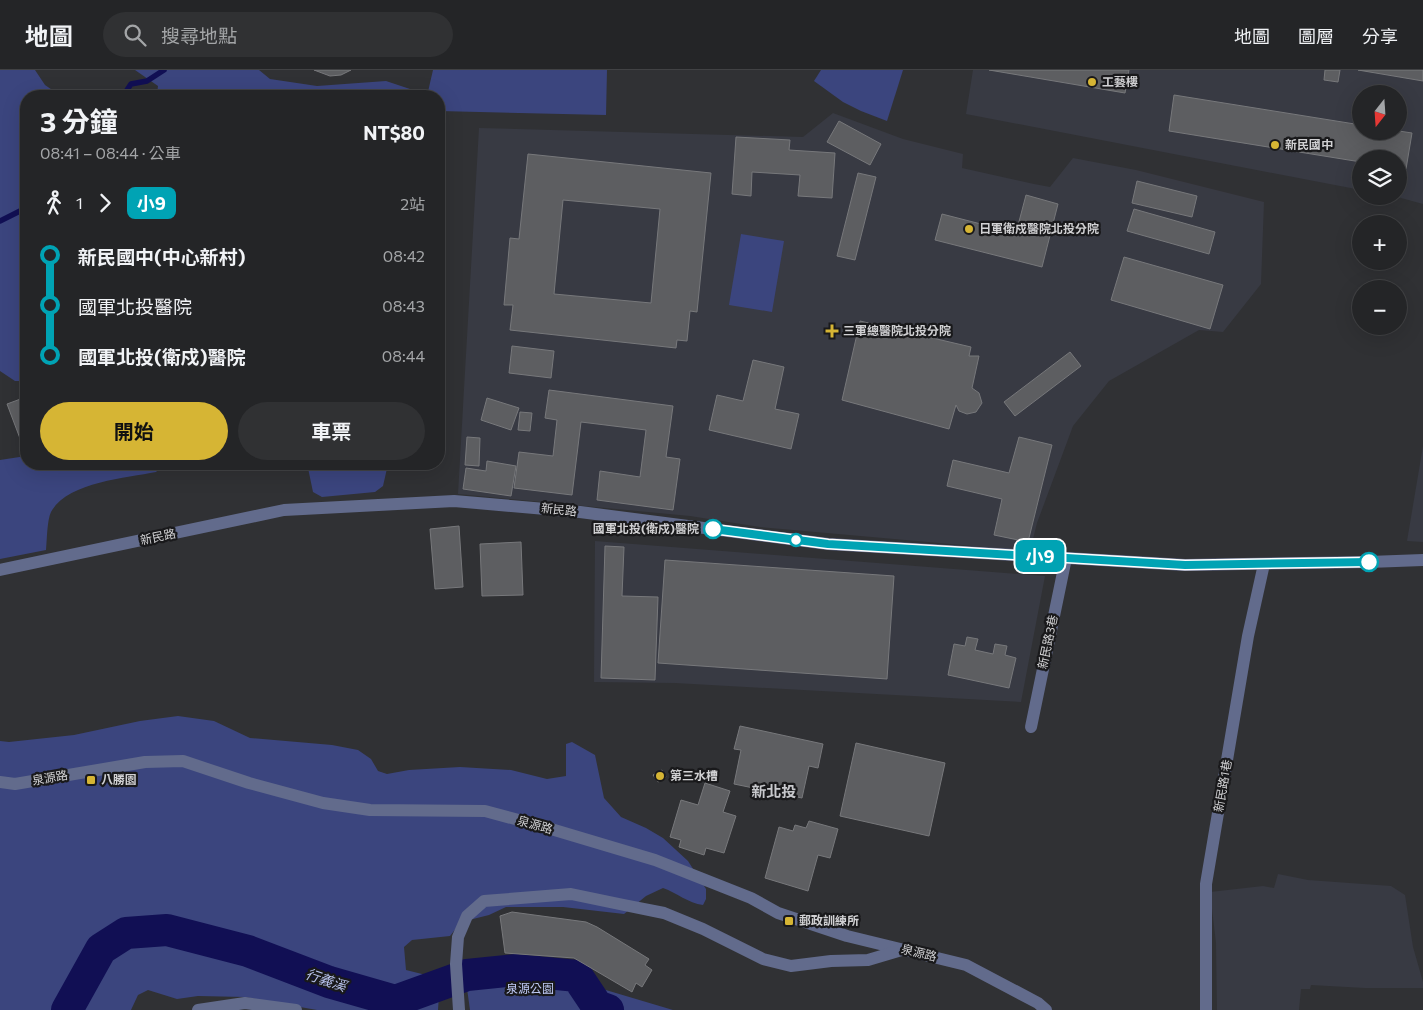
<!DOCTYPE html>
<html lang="zh-TW">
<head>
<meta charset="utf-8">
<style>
	:root { --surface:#242527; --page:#303133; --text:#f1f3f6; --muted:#a3a5a7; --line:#414244; --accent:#d6b534 }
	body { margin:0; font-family:Commissioner,"Noto Sans TC",sans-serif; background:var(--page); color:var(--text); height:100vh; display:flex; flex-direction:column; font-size:19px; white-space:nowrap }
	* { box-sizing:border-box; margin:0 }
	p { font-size:16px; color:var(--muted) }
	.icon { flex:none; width:28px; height:28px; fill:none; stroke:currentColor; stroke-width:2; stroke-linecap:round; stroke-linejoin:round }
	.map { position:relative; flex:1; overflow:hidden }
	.side { position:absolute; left:20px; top:20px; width:425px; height:380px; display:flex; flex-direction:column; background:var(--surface); border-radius:20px; box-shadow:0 5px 20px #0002,0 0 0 1px var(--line) }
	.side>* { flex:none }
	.badge { padding:0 10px; border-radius:8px; font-size:18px; line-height:32px }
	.needle { width:32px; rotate:197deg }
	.fabs { position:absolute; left:1352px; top:15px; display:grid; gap:10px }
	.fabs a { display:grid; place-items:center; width:55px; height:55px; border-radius:50%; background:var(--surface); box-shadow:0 5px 20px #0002,0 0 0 1px var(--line); font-size:25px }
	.map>.badge { position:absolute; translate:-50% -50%; box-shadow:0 0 0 2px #fff }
	.legs { display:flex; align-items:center; gap:8px; height:55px; padding:0 20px; font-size:16px }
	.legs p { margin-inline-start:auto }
	.headline { display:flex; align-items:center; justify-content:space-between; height:85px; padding:0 20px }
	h1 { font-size:28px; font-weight:700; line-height:38px }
	.cta { display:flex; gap:10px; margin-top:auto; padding:10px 20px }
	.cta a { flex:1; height:58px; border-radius:30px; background:var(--accent); color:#111; font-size:20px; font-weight:700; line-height:58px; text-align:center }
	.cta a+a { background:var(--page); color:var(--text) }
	ul { padding:0 20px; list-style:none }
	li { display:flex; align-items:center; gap:18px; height:50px; font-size:19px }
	li i { display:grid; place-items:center; width:8px; height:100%; margin:0 6px; background:currentColor }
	li i::after { content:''; width:12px; height:12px; margin:-6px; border:4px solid; border-radius:50%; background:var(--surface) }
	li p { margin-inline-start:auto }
	li:first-child i { background:linear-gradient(#0000 50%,currentColor 0) }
	li:last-child i { background:linear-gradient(currentColor 50%,#0000 0) }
	header { display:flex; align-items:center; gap:30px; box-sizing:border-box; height:70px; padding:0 25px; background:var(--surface); border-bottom:1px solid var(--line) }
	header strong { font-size:24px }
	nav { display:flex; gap:28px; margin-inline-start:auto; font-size:18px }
	.search { width:350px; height:45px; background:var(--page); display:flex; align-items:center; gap:12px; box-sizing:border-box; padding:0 18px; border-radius:28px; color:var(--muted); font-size:19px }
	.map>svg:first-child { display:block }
	.built { fill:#383a43; fill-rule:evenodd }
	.green { fill:#3b457e }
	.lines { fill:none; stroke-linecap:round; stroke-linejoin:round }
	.stream { stroke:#110f54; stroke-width:5.5 }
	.river { stroke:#110f54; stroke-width:32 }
	.building { fill:#5d5e61; stroke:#77787b; fill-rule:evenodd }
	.minor { stroke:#626b8c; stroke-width:12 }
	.line-1-casing { stroke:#fff; stroke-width:11 }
	.line-1 { stroke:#00a3b4; stroke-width:8 }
	.poi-dot { fill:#d6b534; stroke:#19191b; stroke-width:2 }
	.stop-1-dot { fill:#fff; stroke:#00a3b4; stroke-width:2.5 }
	.labels { text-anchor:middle; stroke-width:4.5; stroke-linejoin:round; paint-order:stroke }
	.poi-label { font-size:12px; font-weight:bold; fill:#d1d1d3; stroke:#19191b; text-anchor:start }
	.street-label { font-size:12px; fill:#d1d1d3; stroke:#19191b }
	.stop-label { font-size:12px; font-weight:bold; fill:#d1d1d3; stroke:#19191b; text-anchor:end }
	.park-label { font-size:12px; fill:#bfcaf4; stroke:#19191b }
	.water-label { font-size:14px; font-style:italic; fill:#b8c3ed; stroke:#19191b }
	.quarter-label { font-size:15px; font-weight:bold; fill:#c8c9cd; stroke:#19191b }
</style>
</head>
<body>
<header>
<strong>地圖</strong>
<div class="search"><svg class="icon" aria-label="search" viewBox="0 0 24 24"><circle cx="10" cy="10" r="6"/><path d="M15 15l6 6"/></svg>搜尋地點</div>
<nav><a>地圖</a><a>圖層</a><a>分享</a></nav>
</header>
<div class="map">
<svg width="1423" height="940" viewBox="0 0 1423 940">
	<rect width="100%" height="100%" fill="#303134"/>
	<g class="built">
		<path d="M973 0H1423V134L1394 126H1399V89H1361V120L966 44ZM1361 24H1399V61H1361Z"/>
		<path d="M833 43 903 69 963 84 962 98 1034 114 1050 117 1073 88 1136 100 1264 132 1261 214 1223 262 1199 260 1109 311 1073 356 1037 453 1030 481 760 457 690 446 458 424 479 58 803 67Z"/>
		<path d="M1423 376V472L1407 471Z"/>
		<path d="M595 471 1045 506 1021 632 675 613 594 612Z"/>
		<path d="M1278 804 1308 810 1391 816 1405 825 1413 877 1423 912V918H1365L1311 915 1310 919H1301L1299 940H1217L1216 873 1210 822 1263 816 1274 818Z"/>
	</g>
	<g class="green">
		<path d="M0 0H35L45 15 61 26H26V311H15L0 301Z"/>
		<path d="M135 0H259L270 9 317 16 386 11 413 20 414 26H154L157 24 158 16Z"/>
		<path d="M433 0H607L606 45 439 41V26H427Z"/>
		<path d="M821 0H903L887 51 861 41 843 32 814 11Z"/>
		<path d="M741 164 784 171 772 242 729 235Z"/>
		<path d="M26 386V394H164L156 402C126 408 67 412 51 442 47 450 47 470 46 480L0 489V390Z"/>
		<path d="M303 394H388L383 416 375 422 322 427 313 422 308 398Z"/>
		<path d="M178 646 214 651 250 668 332 675 358 680 371 689 378 701 387 704 409 700 460 697 511 700 547 709 566 706V674L572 672 595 685 604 728 621 747 646 758 663 768 688 791 706 819V829L703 835C688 833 677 823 663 818L646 826 624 844 563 837H506L489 845 461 852 450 866 412 870 404 877 406 900 434 907 439 925 438 940H317L245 927 198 926 177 929 148 920 138 925 131 940H0V671L9 672 74 665 140 651Z"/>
		<path d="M560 896 589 915 673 940H470L464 897Z"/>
	</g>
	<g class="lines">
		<g class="stream">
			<path d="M123 26 131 14 147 11 164 0"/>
			<path d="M0 151 26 138"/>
			<path d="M466 917 467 905"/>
		</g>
		<path class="river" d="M67 940 101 879 126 863 167 860 248 881 329 912 395 931 467 905 516 900 577 906 597 936 608 940"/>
	</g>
	<g class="building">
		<path d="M314 0H351L341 5 330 6Z"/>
		<path d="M989 0H1129L1125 23Z"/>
		<path d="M1325 0H1340L1338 12 1324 10Z"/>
		<path d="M1358 0H1423V11Z"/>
		<path d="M1174 25 1361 55V61H1399L1412 63 1406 99 1399 98V89H1361V92L1169 61Z"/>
		<path d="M839 51 881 74 870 95 827 72Z"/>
		<path d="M736 67 790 70 789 80 835 83 832 128 798 126 800 105 752 102 751 126 732 124Z"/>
		<path d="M528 84 711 103 697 242 690 241 687 271 677 270 676 278 510 260 513 235H504L510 168 519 169ZM563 130 660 139 651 233 554 224Z"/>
		<path d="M858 103 876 107 855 190 837 186Z"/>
		<path d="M1137 111 1197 126 1192 147 1132 133Z"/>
		<path d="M1026 125 1058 134 1042 197 935 170 942 144 1016 163Z"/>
		<path d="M1134 139 1215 162 1209 184 1127 161Z"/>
		<path d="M1124 187 1223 215 1210 259 1111 230Z"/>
		<rect x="439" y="195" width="1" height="51"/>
		<path d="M860 251 971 277 969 286H979L972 318 979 323 982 333 976 342 967 344 959 341 956 335 949 359 842 330Z"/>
		<path d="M512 276 554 281 551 308 509 303Z"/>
		<path d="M1070 282 1081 296 1015 346 1004 332Z"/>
		<path d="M753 290 784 297 775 339 799 344 791 379 709 360 717 325 743 331Z"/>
		<path d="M549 320 673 336 666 387 680 389 673 440 597 430 600 401 640 407 646 360 581 352 572 425 514 418 519 382 553 386 557 350 545 348Z"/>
		<path d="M26 327V378L24 379 7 334Z"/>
		<path d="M487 328 519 338 511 360 481 350Z"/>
		<path d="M520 342 532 343 530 361 518 360Z"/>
		<path d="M467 367 480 368 479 396 465 395Z"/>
		<path d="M1019 367 1052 375 1028 472 994 465 1002 429 947 416 953 390 1009 403Z"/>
		<path d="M487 391 516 396 511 426 463 419 466 398 486 401Z"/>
		<path d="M459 456 463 517 435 519 430 459Z"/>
		<path d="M521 472 523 525 482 526 480 474Z"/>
		<path d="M605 476 624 477 622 526 658 527 655 610 601 608Z"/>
		<path d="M665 490 894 506 887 609 658 593Z"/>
		<path d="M967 567 978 569 975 580 993 584 995 574 1007 576 1005 585 1016 588 1009 618 948 605 954 574 965 576Z"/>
		<path d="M740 656 823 674 818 698 809 696 802 728 734 714 741 680 734 679Z"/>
		<path d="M856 673 945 693 929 766 840 746Z"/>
		<path d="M662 700 666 707 658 712 653 705Z"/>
		<path d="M705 713 730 721 723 742 736 746 724 783 706 778 704 785 679 777 681 770 670 767 681 730 698 735Z"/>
		<path d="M809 751 838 759 830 788 818 785 808 821 765 808 779 757 793 761 795 755 806 758Z"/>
		<path d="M512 842 586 852 597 857 649 889 645 895 652 900 642 917 636 913 632 922 574 888 505 883 500 846Z"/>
	</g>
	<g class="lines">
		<g class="minor">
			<path d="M0 500 284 440 454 431 580 442 828 474 1185 495 1369 492 1423 490"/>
			<path d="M1031 657 1066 488"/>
			<path d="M0 712 15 714 145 692 183 691 249 713 323 733 370 740 485 741 541 756 655 790 751 828 778 843 847 866 966 895 1038 933 1046 940"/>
			<path d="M198 940 245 933 296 940"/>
			<path d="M459 940 456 894 458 867 467 846 484 831 571 824 624 835 664 843 703 859 763 889 791 896 831 891 868 890 905 879"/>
			<path d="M1206 940V814L1248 566 1264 494"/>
		</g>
	</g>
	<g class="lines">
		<defs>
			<path id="line-1" d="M713 459 828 474 1185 495 1369 492"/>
		</defs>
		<use href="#line-1" class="line-1-casing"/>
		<use href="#line-1" class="line-1"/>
	</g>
	<g class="poi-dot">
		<circle cx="1092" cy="12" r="5"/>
		<circle cx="1275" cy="75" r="5"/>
		<circle cx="969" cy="159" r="5"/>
		<path d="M829.5 253.5h5v5h5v5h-5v5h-5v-5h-5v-5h5z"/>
		<circle cx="660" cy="706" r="5"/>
		<rect x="86" y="705" width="10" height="10" rx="2.5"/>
		<rect x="784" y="846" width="10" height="10" rx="2.5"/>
	</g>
	<g class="stop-1-dot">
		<circle cx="713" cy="459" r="9"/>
		<circle cx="796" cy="470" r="6"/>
		<circle cx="1369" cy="492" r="9"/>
	</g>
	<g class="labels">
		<g class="poi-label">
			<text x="1102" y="16">工藝樓</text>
			<text x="1285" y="79">新民國中</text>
			<text x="979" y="163">日軍衛戍醫院北投分院</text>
			<text x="843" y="265">三軍總醫院北投分院</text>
			<text x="670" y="710">第三水槽</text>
			<text x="101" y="714">八勝園</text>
			<text x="799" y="855">郵政訓練所</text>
		</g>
		<g class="street-label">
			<text transform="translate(559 440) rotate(6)" y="4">新民路</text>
			<text transform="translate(158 467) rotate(-12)" y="4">新民路</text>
			<text transform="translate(1048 572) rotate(-78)" y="4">新民路3巷</text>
			<text transform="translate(50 708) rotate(-10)" y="4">泉源路</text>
			<text transform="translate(1223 716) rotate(-80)" y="4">新民路1巷</text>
			<text transform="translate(535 755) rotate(16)" y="4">泉源路</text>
			<text transform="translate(919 883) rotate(14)" y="4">泉源路</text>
		</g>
		<g class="stop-label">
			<text x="699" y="463">國軍北投(衛戍)醫院</text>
		</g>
		<g class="park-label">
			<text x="530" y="923">泉源公園</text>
		</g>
		<g class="water-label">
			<text transform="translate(326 910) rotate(19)" y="5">行義溪</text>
		</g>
		<g class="quarter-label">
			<text x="774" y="727">新北投</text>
		</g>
	</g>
</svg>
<div class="fabs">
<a><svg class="needle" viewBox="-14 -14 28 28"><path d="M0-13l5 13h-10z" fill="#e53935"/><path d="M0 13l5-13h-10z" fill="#a3a5a7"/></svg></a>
<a><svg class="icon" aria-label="layers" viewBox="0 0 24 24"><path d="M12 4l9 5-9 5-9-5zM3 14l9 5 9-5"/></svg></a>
<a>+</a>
<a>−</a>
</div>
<b class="badge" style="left:1040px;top:486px;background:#00a3b4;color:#fff">小9</b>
<section class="side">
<div class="headline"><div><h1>3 分鐘</h1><p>08:41 – 08:44 · 公車</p></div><b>NT$80</b></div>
<div class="legs"><svg class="icon" aria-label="walk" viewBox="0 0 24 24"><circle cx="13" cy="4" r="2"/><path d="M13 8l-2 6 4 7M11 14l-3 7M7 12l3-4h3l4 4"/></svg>1<svg class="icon" aria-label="forward" viewBox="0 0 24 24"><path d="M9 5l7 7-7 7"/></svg><b class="badge" style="background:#00a3b4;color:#fff">小9</b><p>2站</p></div>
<ul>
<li><i style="color:#00a3b4"></i><b>新民國中(中心新村)</b><p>08:42</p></li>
<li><i style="color:#00a3b4"></i><span>國軍北投醫院</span><p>08:43</p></li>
<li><i style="color:#00a3b4"></i><b>國軍北投(衛戍)醫院</b><p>08:44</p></li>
</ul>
<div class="cta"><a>開始</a><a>車票</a></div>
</section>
</div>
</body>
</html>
